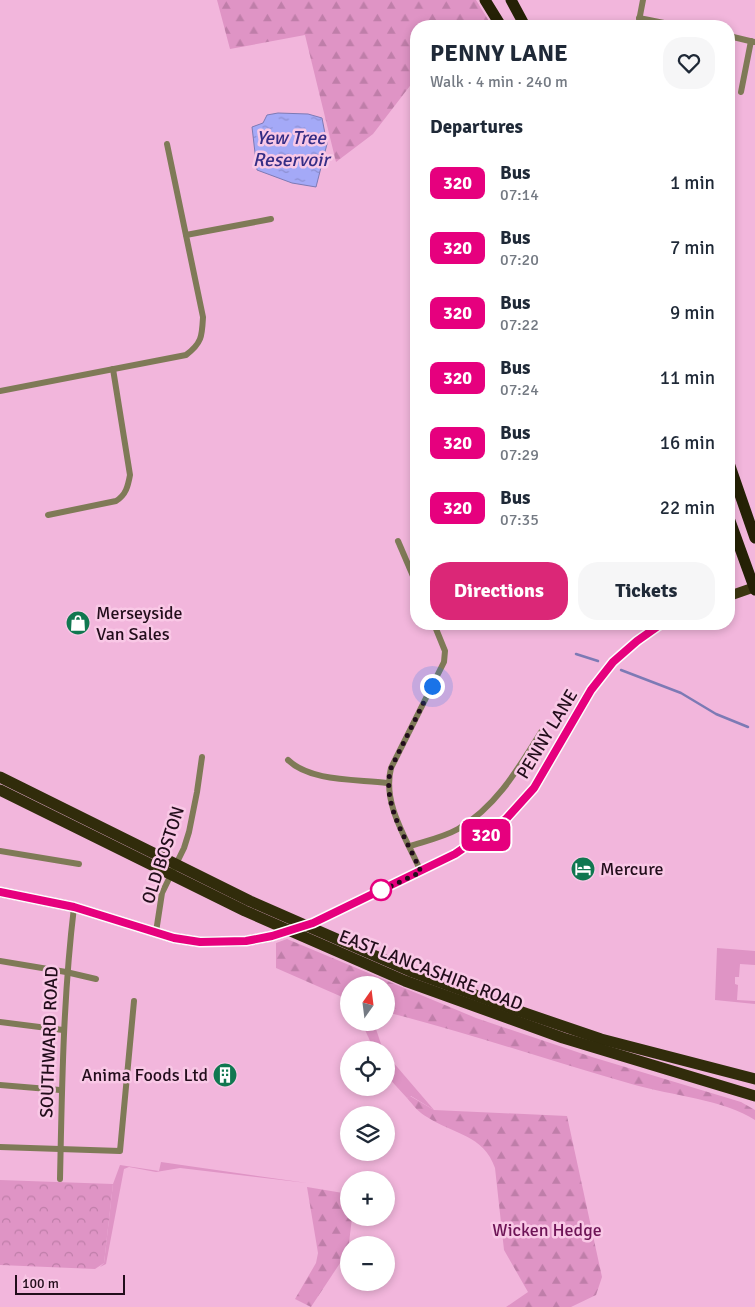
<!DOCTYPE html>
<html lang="en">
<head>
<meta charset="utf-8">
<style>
	:root { --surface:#fff; --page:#f6f6f7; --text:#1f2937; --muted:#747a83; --accent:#db2777 }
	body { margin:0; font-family:Signika,sans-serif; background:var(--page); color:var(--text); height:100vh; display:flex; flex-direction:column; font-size:19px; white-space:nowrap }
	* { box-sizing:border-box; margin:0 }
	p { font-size:16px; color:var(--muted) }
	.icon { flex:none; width:28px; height:28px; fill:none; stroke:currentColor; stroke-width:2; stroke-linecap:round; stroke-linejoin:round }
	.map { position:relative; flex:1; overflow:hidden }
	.panel { position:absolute; left:410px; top:20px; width:325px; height:610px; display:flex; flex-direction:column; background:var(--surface); border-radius:20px; box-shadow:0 2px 8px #0003 }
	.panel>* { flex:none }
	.badge { padding:0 10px; border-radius:8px; font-size:18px; line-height:32px }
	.needle { width:32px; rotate:14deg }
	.controls { position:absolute; left:340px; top:976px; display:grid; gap:10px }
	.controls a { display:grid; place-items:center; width:55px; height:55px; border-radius:50%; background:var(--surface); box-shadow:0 2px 8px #0003; font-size:25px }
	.scale { position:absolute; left:15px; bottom:12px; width:110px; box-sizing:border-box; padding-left:5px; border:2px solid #220d1b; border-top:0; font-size:14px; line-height:18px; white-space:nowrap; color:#220d1b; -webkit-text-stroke:4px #f9c8e6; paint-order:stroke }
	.you { position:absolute; width:25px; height:25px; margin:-12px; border:4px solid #fff; border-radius:50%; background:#1a73e8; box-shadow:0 0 0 8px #1a73e833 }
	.map>.badge { position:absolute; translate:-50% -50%; box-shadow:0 0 0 2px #fff }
	h2 { padding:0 20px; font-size:19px; line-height:45px }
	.round { display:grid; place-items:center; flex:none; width:52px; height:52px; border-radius:20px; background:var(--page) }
	.headline { display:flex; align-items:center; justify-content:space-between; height:85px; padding:0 20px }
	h1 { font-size:24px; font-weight:700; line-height:38px }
	.action { display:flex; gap:10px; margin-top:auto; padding:10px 20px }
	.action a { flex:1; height:58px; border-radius:20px; background:var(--accent); color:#fff; font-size:20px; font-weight:700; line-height:58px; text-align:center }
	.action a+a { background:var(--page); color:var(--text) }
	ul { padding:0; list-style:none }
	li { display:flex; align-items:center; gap:15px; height:65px; padding:0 20px }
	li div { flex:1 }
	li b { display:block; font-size:19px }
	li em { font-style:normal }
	li .badge { min-width:55px; font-weight:700; text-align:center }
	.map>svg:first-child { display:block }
	.green { fill:#df94c5 }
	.forest { fill:url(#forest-firs) }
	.park { fill:url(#park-crowns) }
	.water { fill:url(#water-ripples); stroke:#7d7ab5 }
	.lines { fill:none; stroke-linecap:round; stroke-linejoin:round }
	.stream { stroke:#7d7ab5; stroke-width:2.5 }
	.minor { stroke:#7f7a57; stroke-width:6 }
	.primary { stroke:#3d3711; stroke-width:10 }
	.trunk { stroke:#312c0b; stroke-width:11 }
	.motorway { stroke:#252105; stroke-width:11 }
	.line-casing { stroke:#fff; stroke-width:11 }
	.line { stroke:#e6007e; stroke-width:8 }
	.walk { stroke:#220d1b; stroke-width:5; stroke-dasharray:0 9 }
	.stop-dot { fill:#fff; stroke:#e6007e; stroke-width:2.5 }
	.labels { text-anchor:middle; stroke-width:5; stroke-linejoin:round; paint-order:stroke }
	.poi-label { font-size:18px; fill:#220d1b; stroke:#f9c8e6; text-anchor:start }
	.street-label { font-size:18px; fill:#220d1b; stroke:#f9c8e6 }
	.park-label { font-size:18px; fill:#6d1456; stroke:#f9c8e6 }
	.water-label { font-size:19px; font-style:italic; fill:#352d85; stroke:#f9c8e6 }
</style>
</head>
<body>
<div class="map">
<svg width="755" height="1307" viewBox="0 0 755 1307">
	<defs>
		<pattern id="forest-firs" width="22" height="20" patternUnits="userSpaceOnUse" patternTransform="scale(1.25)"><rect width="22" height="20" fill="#df94c5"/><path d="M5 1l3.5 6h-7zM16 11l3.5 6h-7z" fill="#bf7ea9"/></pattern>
		<pattern id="park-crowns" width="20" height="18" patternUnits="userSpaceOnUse" patternTransform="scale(1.25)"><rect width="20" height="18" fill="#df94c5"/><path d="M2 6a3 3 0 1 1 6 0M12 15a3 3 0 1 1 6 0" fill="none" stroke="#bf7ea9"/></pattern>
		<pattern id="water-ripples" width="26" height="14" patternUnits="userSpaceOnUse" patternTransform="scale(1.25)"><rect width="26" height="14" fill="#a4a9f7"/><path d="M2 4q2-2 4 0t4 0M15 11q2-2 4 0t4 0" fill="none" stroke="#8d90d3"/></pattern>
	</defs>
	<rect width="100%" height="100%" fill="#f2b6dc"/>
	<g class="green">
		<path d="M717 948 755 951V965L740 964 739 977H735V984L738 985 737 1000 755 1001V1004L715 1000Z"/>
		<path d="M362 1023H374L383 1050H374Z"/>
		<path d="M386 1054 434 1110 411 1096 407 1098 386 1075Z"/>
		<path d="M161 1162 307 1183 180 1168 156 1172 129 1167 124 1169 106 1264 100 1267 104 1263 113 1184 120 1165 159 1171Z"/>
	</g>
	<g class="forest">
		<path d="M217 0H476L492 26H416V78L373 134 336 162 305 35 230 49Z"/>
		<path d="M287 939 476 1018 592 1057 741 1102 755 1110V1120C725 1100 670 1095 635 1085 552 1062 470 1033 386 1012V985H349V1000L276 968V943Z"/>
		<path d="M410 1096 434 1110 567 1116 602 1277 596 1295 571 1307H506L528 1292 504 1250 495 1168C484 1135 453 1134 427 1117 419 1113 413 1105 407 1098Z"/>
		<path d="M307 1187 349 1194V1218H352L348 1251 311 1307 295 1299 316 1263 318 1253Z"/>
	</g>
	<path class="park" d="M0 1180 113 1184 104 1263 95 1269 0 1265Z"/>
	<path class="water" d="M278 113 308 114 322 118 327 144 316 187 292 183 257 170 252 127 263 123 267 115Z"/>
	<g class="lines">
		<g class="stream">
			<path d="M576 654 598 661"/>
			<path d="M621 670 681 693 716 714 748 727"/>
		</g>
		<g class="minor">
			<path d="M639 18 679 26"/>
			<path d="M638 26 643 0"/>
			<path d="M729 36 754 42"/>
			<path d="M741 92 751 41"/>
			<path d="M186 235 271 219"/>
			<path d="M0 391 186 355C202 343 202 336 203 317L167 144"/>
			<path d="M48 515 116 501C126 495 128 486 130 475L113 369"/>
			<path d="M398 541 416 583"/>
			<path d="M288 760C311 782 357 779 387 783"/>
			<path d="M410 846C426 841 444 837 458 829 496 807 518 769 541 732"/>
			<path d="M0 851 79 864"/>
			<path d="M421 872C407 839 382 804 391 768L444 662 445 651 434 624"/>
			<path d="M156 932 162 893 184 848 189 832 197 792 202 757"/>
			<path d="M0 961 66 972 96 979"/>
			<path d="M0 1022 63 1030"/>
			<path d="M0 1085 60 1090"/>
			<path d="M0 1147 120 1151 134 1001"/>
			<path d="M60 1179C62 1087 63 999 74 907"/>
		</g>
		<g class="primary">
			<path d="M729 596 755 587"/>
			<path d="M0 892 74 907 174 938 200 942 246 941 272 936 313 923 455 854 506 819 534 788 591 690 613 662 637 641 661 624"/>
		</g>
		<g class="trunk">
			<path d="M0 777 250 901 410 971 516 1010 601 1039 755 1079"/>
			<path d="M0 790 245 911 405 981 563 1038 755 1096"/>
		</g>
		<g class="motorway">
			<path d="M485 0 501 26"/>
			<path d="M511 0 525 26"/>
			<path d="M729 463 755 538"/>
			<path d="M729 518 755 590"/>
		</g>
	</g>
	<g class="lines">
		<defs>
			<path id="line" d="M0 892 74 907 174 938 200 942 246 941 272 936 313 923 455 854 506 819 534 788 591 690 613 662 637 641 661 624"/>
		</defs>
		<use href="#line" class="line-casing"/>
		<use href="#line" class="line"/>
		<path class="walk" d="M381 890 374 894 421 872C407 839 381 804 391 768L432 686"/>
	</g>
	<defs>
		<symbol id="shop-disc" viewBox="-11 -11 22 22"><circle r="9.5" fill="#107750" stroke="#f9c8e6"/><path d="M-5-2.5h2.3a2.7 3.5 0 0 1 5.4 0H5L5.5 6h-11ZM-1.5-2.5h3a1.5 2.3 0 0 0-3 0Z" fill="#fff"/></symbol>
		<symbol id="hotel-disc" viewBox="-11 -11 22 22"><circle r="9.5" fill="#107750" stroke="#f9c8e6"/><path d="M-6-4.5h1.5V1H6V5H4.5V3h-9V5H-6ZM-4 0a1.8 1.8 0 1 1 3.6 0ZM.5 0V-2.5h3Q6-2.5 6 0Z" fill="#fff"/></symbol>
		<symbol id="building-disc" viewBox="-11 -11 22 22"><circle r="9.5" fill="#107750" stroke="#f9c8e6"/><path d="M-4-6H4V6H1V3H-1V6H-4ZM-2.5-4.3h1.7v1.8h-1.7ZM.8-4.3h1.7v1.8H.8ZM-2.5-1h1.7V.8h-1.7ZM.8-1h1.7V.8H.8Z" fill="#fff"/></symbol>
	</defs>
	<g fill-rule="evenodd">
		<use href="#shop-disc" x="64" y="609" width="28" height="28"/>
		<use href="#hotel-disc" x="569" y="855" width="28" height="28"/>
		<use href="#building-disc" x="211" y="1061" width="28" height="28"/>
	</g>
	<circle class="stop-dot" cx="381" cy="890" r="10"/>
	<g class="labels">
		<g class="poi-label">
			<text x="96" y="619">Merseyside<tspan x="96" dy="21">Van Sales</tspan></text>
			<text x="600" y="875">Mercure</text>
			<text x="208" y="1081" text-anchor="end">Anima Foods Ltd</text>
		</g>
		<g class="street-label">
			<text transform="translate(547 734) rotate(-59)" y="6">PENNY LANE</text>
			<text transform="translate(163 855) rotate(-72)" y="6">OLD BOSTON</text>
			<text transform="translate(431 970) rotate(21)" y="6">EAST LANCASHIRE ROAD</text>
			<text transform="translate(49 1042) rotate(-88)" y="6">SOUTHWARD ROAD</text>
		</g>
		<g class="park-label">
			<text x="547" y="1236">Wicken Hedge</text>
		</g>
		<g class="water-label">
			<text x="291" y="144">Yew Tree<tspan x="291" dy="22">Reservoir</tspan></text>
		</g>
	</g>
</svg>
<div class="controls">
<a><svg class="needle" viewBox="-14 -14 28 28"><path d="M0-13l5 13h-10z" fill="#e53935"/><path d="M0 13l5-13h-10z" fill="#747a83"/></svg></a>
<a><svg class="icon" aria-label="locate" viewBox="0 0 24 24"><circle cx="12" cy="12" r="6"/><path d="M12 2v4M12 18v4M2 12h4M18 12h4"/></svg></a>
<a><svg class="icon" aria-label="layers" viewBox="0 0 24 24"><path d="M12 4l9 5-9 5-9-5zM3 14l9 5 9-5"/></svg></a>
<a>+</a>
<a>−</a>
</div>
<div class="scale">100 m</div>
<div class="you" style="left:432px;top:686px"></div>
<b class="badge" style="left:486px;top:835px;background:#e6007e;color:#fff">320</b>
<section class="panel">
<div class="headline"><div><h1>PENNY LANE</h1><p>Walk · 4 min · 240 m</p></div><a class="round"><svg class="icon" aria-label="heart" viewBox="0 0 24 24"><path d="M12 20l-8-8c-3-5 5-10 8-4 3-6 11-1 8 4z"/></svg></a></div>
<h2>Departures</h2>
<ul>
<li><span class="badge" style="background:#e6007e;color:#fff">320</span><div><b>Bus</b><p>07:14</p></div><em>1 min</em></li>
<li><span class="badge" style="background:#e6007e;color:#fff">320</span><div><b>Bus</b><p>07:20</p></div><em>7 min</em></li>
<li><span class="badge" style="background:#e6007e;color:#fff">320</span><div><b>Bus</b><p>07:22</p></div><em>9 min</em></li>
<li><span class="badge" style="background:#e6007e;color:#fff">320</span><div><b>Bus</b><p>07:24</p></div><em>11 min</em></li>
<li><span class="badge" style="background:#e6007e;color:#fff">320</span><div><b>Bus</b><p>07:29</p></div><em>16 min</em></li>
<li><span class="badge" style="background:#e6007e;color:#fff">320</span><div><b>Bus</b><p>07:35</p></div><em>22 min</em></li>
</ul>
<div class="action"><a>Directions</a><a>Tickets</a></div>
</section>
</div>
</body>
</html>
